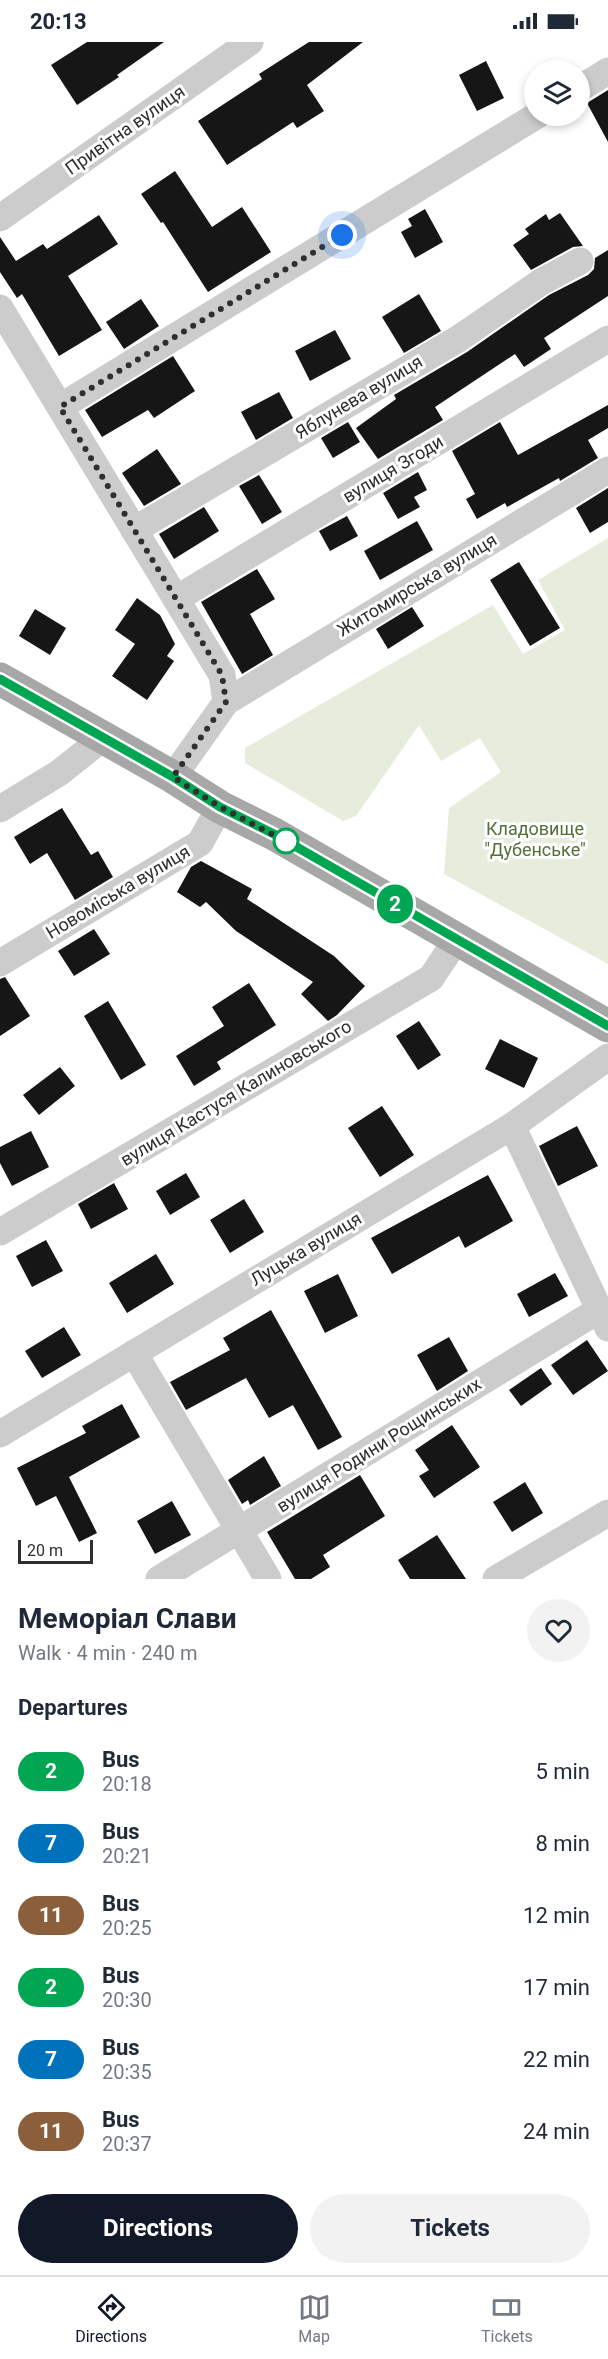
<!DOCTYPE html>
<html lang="en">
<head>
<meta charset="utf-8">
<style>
	:root { --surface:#fff; --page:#f2f2f3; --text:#1f2937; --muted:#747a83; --line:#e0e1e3; --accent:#111827 }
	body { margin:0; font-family:Roboto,sans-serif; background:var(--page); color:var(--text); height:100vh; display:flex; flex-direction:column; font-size:22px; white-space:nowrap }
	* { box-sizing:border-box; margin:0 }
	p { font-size:20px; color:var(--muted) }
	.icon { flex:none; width:33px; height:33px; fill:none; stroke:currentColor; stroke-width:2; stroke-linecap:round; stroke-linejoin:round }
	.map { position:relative; height:1537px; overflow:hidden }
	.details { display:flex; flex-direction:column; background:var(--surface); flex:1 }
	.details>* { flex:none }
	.badge { padding:0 12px; border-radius:20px; font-size:21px; line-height:39px }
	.tools { position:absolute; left:524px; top:18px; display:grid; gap:12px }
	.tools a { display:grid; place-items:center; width:66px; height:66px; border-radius:50%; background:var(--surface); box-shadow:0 3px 9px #0003; font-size:30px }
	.scale { position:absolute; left:18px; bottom:15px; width:75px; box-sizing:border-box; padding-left:6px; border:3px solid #2f2f2f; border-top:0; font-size:16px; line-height:21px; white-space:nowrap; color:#2f2f2f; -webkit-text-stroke:4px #fff; paint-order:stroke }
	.you { position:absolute; width:30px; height:30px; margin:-15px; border:4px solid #fff; border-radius:50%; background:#1a73e8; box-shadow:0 0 0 9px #1a73e833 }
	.map>.badge { position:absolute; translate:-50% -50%; box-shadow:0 0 0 3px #fff }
	h2 { padding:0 18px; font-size:22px; line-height:54px }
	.round { display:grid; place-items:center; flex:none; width:63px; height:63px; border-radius:32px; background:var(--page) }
	.headline { display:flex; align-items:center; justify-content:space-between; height:102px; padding:0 18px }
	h1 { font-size:28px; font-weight:700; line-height:45px }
	.cta { display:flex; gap:12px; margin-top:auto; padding:12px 18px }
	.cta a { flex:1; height:69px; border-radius:36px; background:var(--accent); color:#fff; font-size:24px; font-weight:700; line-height:69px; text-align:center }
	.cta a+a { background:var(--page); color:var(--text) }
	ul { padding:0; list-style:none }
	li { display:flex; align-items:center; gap:18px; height:72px; padding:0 18px }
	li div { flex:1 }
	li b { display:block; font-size:22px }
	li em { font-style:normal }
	li .badge { min-width:66px; font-weight:700; text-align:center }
	.status { display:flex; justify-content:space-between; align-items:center; height:42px; padding:0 30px; background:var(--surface); direction:ltr }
	.status svg { height:16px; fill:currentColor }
	.tab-bar { display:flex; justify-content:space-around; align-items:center; height:84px; border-top:2px solid var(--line); background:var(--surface); font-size:16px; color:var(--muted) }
	.tab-bar a { display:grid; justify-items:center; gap:3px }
	.tab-bar .active { color:var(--accent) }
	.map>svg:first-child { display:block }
	.green { fill:#e6eddc }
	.building { fill:#161616 }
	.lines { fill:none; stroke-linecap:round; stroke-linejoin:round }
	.minor { stroke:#ccc; stroke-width:27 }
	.major { stroke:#a7a7a7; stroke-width:33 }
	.line-casing { stroke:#fff; stroke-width:14 }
	.line { stroke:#00a651; stroke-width:9 }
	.walk { stroke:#2f2f2f; stroke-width:6; stroke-dasharray:0 10.8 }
	.stop-dot { fill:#fff; stroke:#00a651; stroke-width:3 }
	.labels { text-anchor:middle; stroke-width:6; stroke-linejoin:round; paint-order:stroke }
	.street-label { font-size:18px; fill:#2f2f2f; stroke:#fff }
	.park-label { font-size:18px; fill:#566e39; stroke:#fff }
</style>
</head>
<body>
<div class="status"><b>20:13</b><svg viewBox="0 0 49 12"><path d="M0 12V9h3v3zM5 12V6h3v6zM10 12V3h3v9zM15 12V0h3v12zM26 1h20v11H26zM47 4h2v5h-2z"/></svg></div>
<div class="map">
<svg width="608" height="1537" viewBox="0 0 608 1537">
	<rect width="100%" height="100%" fill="#fff"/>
	<path class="green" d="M608 496V922L444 832 449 766 501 730 480 696 441 719 419 683 356 774 343 779 245 721V706L493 563 523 612 565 588 538 538Z"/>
	<g class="building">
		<path d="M87 0H164L117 33 119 35 77 63 51 23Z"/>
		<path d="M309 0H363L307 43 324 69 297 86 293 80 227 123 198 79 262 37 259 32Z"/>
		<path d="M486 19 504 56 477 69 459 33Z"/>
		<path d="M608 48V100L587 61Z"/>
		<path d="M175 129 212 185 242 165 271 210 208 250 163 180 161 181 141 152Z"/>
		<path d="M425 167 443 200 415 216 401 190 412 184 408 177Z"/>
		<path d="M560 171 583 204 573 205 531 228 513 203 529 192 525 187 546 172 549 178Z"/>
		<path d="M99 173 118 202 68 234 102 288 59 314 22 252 17 256 0 230V195L16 219 43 202 47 207Z"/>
		<path d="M608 208V254L544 296 551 307 524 325 515 312 435 365 443 378 378 417 356 386 396 357 394 353 467 310 549 253 588 233 594 227 595 216Z"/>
		<path d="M419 252 441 289 404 311 382 275Z"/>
		<path d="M141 257 159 284 124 307 106 280Z"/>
		<path d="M335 288 351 317 310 339 295 309Z"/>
		<path d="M173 314 195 349 154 376 148 368 102 395 85 368Z"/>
		<path d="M279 350 293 376 256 398 241 370Z"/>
		<path d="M608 363V386L588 398 598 416 560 439 559 436 507 465 505 461 477 477 466 457 475 452 452 409 500 380 518 413Z"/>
		<path d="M348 380 360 400 333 416 321 396Z"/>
		<path d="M157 407 181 442 144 464 122 431Z"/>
		<path d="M418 430 427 448 414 455 420 465 398 477 383 451Z"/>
		<path d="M259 433 282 470 262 482 239 444Z"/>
		<path d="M608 446V480L590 491 576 466Z"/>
		<path d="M204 465 219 489 174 517 159 492Z"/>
		<path d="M347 474 358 494 330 509 319 489Z"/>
		<path d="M417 479 433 508 380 538 364 509Z"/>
		<path d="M519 520 560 586 530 604 490 538Z"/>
		<path d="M257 527 275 557 250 572 273 613 242 632 201 560Z"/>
		<path d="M137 556 160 573 175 602 167 614 174 619 147 658 112 634 135 602 115 588Z"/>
		<path d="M412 565 424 584 388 607 376 587Z"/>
		<path d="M35 567 66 586 50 613 19 594Z"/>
		<path d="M62 766 91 813 98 809 113 835 75 858 47 811 30 822 14 795Z"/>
		<path d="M201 819 252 847 247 857 334 914 365 944 337 973 328 979 301 952 313 940 236 889 206 860 200 865 177 850 191 825Z"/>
		<path d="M94 887 110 912 74 934 58 909Z"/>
		<path d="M5 935 30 974 0 994V937Z"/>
		<path d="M249 941 276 983 217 1020 221 1027 194 1044 176 1014 224 984 212 965Z"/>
		<path d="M108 959 146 1023 121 1038 84 974Z"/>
		<path d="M419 979 441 1013 418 1028 396 994Z"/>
		<path d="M500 997 538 1016 524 1046 485 1027Z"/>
		<path d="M60 1025 75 1044 39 1073 23 1053Z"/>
		<path d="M382 1064 414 1113 380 1135 348 1086Z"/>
		<path d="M577 1084 598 1124 558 1144 539 1104Z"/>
		<path d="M31 1089 49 1125 12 1144 0 1121V1105Z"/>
		<path d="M186 1131 200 1155 170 1173 156 1149Z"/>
		<path d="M488 1133 513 1179 465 1206 459 1194 392 1232 371 1196Z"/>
		<path d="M114 1141 128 1167 91 1187 78 1162Z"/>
		<path d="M244 1157 264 1190 230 1211 210 1178Z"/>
		<path d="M46 1198 63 1229 32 1245 16 1214Z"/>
		<path d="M156 1212 174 1242 127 1271 109 1241Z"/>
		<path d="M555 1231 568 1254 529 1275 517 1252Z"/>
		<path d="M338 1232 358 1274 325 1291 304 1249Z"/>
		<path d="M271 1268 342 1395 318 1408 293 1363 269 1376 246 1336 186 1368 170 1340 230 1308 223 1296Z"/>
		<path d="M64 1285 81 1313 42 1336 25 1309Z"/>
		<path d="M449 1295 468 1329 437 1349 417 1313Z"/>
		<path d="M587 1298 608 1329 573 1353 551 1323Z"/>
		<path d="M541 1326 552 1342 521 1364 509 1348Z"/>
		<path d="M122 1362 140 1395 69 1435 97 1491 79 1500 56 1454 36 1464 17 1426 86 1391 82 1384Z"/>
		<path d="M452 1383 480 1425 434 1456 419 1434 429 1428 415 1408Z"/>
		<path d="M264 1414 281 1444 250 1463 248 1458 242 1462 228 1438Z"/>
		<path d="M360 1433 385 1474 323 1513 330 1525 311 1537H295L267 1490Z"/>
		<path d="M525 1440 543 1471 512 1490 493 1460Z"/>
		<path d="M172 1459 191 1493 155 1512 137 1479Z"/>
		<path d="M437 1493 466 1537H410L398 1518Z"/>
	</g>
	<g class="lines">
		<g class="minor">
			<path d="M579 47 608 29"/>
			<path d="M0 176 250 0"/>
			<path d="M0 266 222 633 226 660 173 735"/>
			<path d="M60 365 536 74"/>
			<path d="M134 488 458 297 541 240 580 219"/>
			<path d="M176 557 608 297"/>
			<path d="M226 660 608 428"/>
			<path d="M0 767 59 731 103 696"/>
			<path d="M0 921 200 801 220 765"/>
			<path d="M512 1084 608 1286"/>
			<path d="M0 1190 431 936 457 897"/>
			<path d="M134 1311 268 1537"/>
			<path d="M0 1392 512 1084 608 1015"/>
			<path d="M159 1537 599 1268"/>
			<path d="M496 1537 608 1471"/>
		</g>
		<path class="major" d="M0 637 173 735 220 765 274 792 608 984"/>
	</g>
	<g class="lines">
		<defs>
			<path id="line" d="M0 637 173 735 220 765 274 792 608 984"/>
		</defs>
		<use href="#line" class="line-casing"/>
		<use href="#line" class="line"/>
		<path class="walk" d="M286 799 293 803 220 765 173 735 226 660 222 633 60 365 342 193"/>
	</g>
	<circle class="stop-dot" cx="286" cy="799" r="12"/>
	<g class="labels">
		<g class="street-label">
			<text transform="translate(125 88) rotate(-35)" y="6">Привітна вулиця</text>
			<text transform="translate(359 355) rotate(-31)" y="6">Яблунева вулиця</text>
			<text transform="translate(393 427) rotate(-31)" y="6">вулиця Згоди</text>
			<text transform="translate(417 543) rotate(-31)" y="6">Житомирська вулиця</text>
			<text transform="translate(118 850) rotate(-31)" y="6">Новоміська вулиця</text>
			<text transform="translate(236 1051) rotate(-31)" y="6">вулиця Кастуся Калиновського</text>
			<text transform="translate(306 1207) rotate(-31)" y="6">Луцька вулиця</text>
			<text transform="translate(379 1403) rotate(-32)" y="6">вулиця Родини Рощинських</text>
		</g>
		<g class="park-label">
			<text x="535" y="793">Кладовище<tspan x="535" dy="21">"Дубенське"</tspan></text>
		</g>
	</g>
</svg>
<div class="tools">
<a><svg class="icon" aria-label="layers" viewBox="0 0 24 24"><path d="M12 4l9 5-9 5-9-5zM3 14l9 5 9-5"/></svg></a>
</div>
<div class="scale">20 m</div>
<div class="you" style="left:342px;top:193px"></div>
<b class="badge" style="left:395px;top:862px;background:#00a651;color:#fff">2</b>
</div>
<section class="details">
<div class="headline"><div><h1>Меморіал Слави</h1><p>Walk · 4 min · 240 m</p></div><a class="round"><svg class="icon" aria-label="heart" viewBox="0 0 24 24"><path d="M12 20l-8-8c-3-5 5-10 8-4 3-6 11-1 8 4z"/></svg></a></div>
<h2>Departures</h2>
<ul>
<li><span class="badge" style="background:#00a651;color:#fff">2</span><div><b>Bus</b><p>20:18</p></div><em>5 min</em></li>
<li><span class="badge" style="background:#0072bc;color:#fff">7</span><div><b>Bus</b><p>20:21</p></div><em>8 min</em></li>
<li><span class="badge" style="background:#8b5e3c;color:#fff">11</span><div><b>Bus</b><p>20:25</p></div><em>12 min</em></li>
<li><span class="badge" style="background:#00a651;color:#fff">2</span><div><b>Bus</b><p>20:30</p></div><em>17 min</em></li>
<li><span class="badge" style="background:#0072bc;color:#fff">7</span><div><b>Bus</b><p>20:35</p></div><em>22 min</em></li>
<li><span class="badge" style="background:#8b5e3c;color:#fff">11</span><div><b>Bus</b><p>20:37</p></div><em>24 min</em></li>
</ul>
<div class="cta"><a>Directions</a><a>Tickets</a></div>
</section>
<nav class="tab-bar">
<a class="active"><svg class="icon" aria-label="directions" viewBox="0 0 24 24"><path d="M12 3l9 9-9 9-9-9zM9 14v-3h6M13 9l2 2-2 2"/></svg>Directions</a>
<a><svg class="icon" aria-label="map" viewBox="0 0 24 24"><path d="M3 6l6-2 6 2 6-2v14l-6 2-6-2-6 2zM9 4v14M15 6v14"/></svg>Map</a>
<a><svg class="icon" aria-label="tickets" viewBox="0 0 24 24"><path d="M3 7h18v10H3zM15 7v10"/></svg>Tickets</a>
</nav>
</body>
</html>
